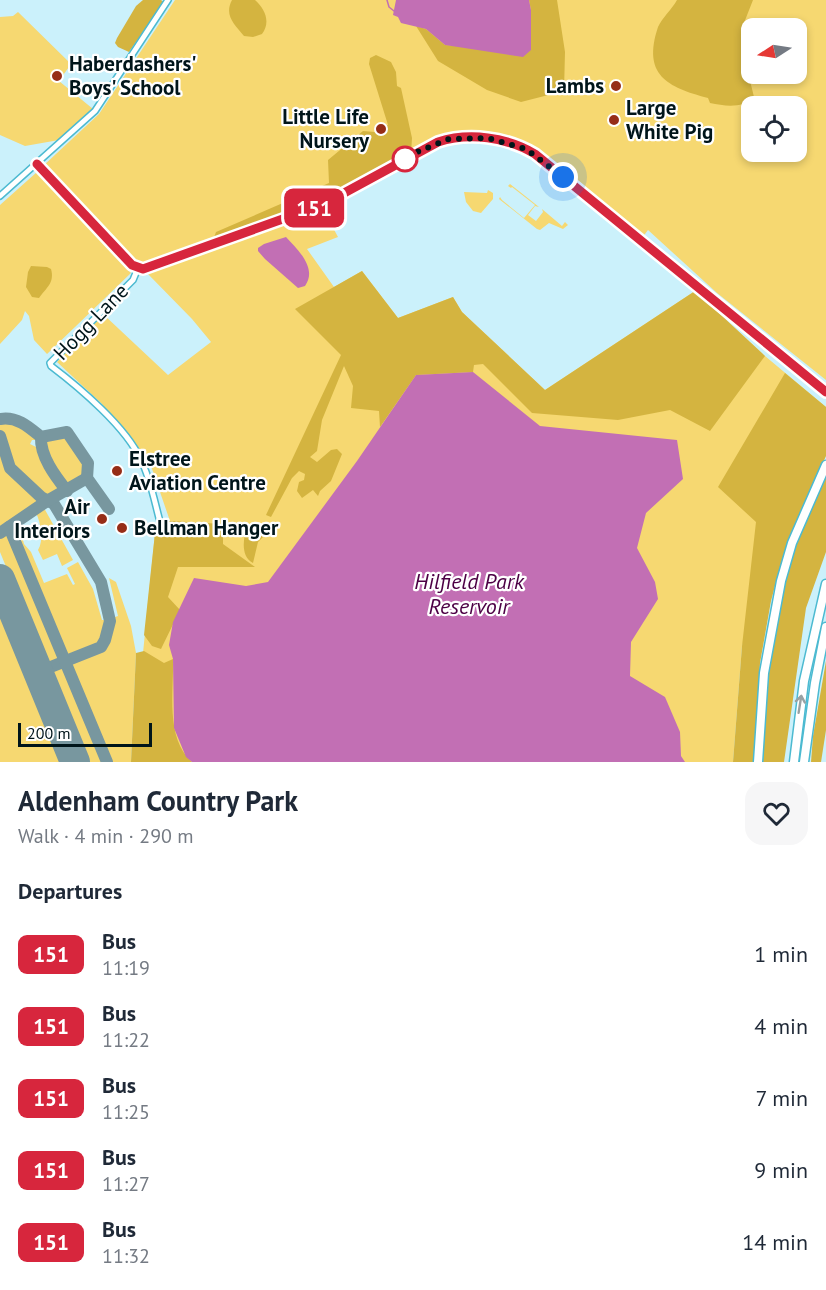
<!DOCTYPE html>
<html lang="en">
<head>
<meta charset="utf-8">
<style>
	:root { --surface:#fff; --page:#f6f6f7; --text:#1f2937; --muted:#747a83 }
	body { margin:0; font-family:"PT Sans",sans-serif; background:var(--page); color:var(--text); height:100vh; display:flex; flex-direction:column; font-size:22px; white-space:nowrap }
	* { box-sizing:border-box; margin:0 }
	p { font-size:20px; color:var(--muted) }
	.icon { flex:none; width:33px; height:33px; fill:none; stroke:currentColor; stroke-width:2; stroke-linecap:round; stroke-linejoin:round }
	.map { position:relative; height:762px; overflow:hidden }
	.details { display:flex; flex-direction:column; background:var(--surface); flex:1 }
	.details>* { flex:none }
	.badge { padding:0 12px; border-radius:9px; font-size:21px; line-height:39px }
	.needle { width:39px; rotate:258deg }
	.tools { position:absolute; left:741px; top:18px; display:grid; gap:12px }
	.tools a { display:grid; place-items:center; width:66px; height:66px; border-radius:12px; background:var(--surface); box-shadow:0 3px 9px #0003; font-size:30px }
	.scale { position:absolute; left:18px; bottom:15px; width:134px; box-sizing:border-box; padding-left:6px; border:3px solid #00151a; border-top:0; font-size:16px; line-height:21px; white-space:nowrap; color:#00151a; -webkit-text-stroke:4px #fff; paint-order:stroke }
	.you { position:absolute; width:30px; height:30px; margin:-15px; border:4px solid #fff; border-radius:50%; background:#1a73e8; box-shadow:0 0 0 9px #1a73e833 }
	.map>.badge { position:absolute; translate:-50% -50%; box-shadow:0 0 0 3px #fff }
	h2 { padding:0 18px; font-size:22px; line-height:54px }
	.round { display:grid; place-items:center; flex:none; width:63px; height:63px; border-radius:18px; background:var(--page) }
	.headline { display:flex; align-items:center; justify-content:space-between; height:102px; padding:0 18px }
	h1 { font-size:28px; font-weight:800; line-height:45px }
	ul { padding:0; list-style:none }
	li { display:flex; align-items:center; gap:18px; height:72px; padding:0 18px }
	li div { flex:1 }
	li b { display:block; font-size:22px }
	li em { font-style:normal }
	li .badge { min-width:66px; font-weight:700; text-align:center }
	.map>svg:first-child { display:block }
	.green { fill:#f6d871; fill-rule:evenodd }
	.forest { fill:#d4b440 }
	.water { fill:#c26fb4 }
	.lines { fill:none; stroke-linecap:round; stroke-linejoin:round }
	.stream { stroke:#c26fb4; stroke-width:1.5 }
	.taxiway { stroke:#78979f; stroke-width:12 }
	.runway { stroke:#78979f; stroke-width:30 }
	.minor-casing { stroke:#4cbad1; stroke-width:8 }
	.highway-casing { stroke:#4cbad1; stroke-width:11 }
	.minor { stroke:#fff; stroke-width:5 }
	.highway { stroke:#fff; stroke-width:8 }
	.oneway { stroke:#99a1a3 }
	.line-casing { stroke:#fff; stroke-width:14 }
	.line { stroke:#d7263d; stroke-width:9 }
	.walk { stroke:#00151a; stroke-width:6; stroke-dasharray:0 10.8 }
	.poi-dot { fill:#962d17; stroke:#fff; stroke-width:2 }
	.stop-dot { fill:#fff; stroke:#d7263d; stroke-width:3 }
	.labels { text-anchor:middle; stroke-width:4.5; stroke-linejoin:round; paint-order:stroke }
	.poi-label { font-size:21px; font-weight:bold; fill:#00151a; stroke:#fff; text-anchor:start }
	.street-label { font-size:21px; fill:#00151a; stroke:#fff }
	.water-label { font-size:22px; font-style:italic; fill:#4d0045; stroke:#fff }
</style>
</head>
<body>
<div class="map">
<svg width="826" height="762" viewBox="0 0 826 762">
	<rect width="100%" height="100%" fill="#cbf1fb"/>
	<g class="green">
		<path d="M175 0H826V380L717 293 648 230 642 238 529 147 512 139 483 134 450 137 411 154 329 199 150 264 141 265 135 262 43 166 99 114ZM752 28H796V74H752ZM752 106H796V152H752Z"/>
		<path d="M18 12 71 64 59 81 93 109 59 140 25 146 0 135V17L13 16Z"/>
		<path d="M37 172 131 273 47 354 34 340 29 316 25 311 22 320 0 344V205Z"/>
		<path d="M510 184 539 207 535 206 528 215 536 221 543 212 542 209 562 226 565 222 568 225 563 229 549 223 540 230 537 229 499 199 500 197 502 200 524 218 535 205 512 187 511 188 508 186Z"/>
		<path d="M488 190 493 193V199L481 213 473 211 466 202 464 192 487 193Z"/>
		<path d="M323 209 338 237 307 249 334 287 362 271 398 318 453 297 462 312 545 390 695 291 765 356 826 407 742 646 733 762H139L135 733 155 533 170 521 150 463 101 403 57 362 103 314 168 375 211 342 192 319 146 272 231 243Z"/>
		<path d="M0 421 13 422 38 438 39 440H32L30 444 38 448 52 476 62 487 48 497H43L11 465 0 430Z"/>
		<path d="M65 437 82 462V474L66 485 56 473 43 445 45 442Z"/>
		<path d="M0 445 8 470 42 501 0 530Z"/>
		<path d="M44 508 73 560 62 566 57 554 43 560 38 550C44 541 41 523 36 513Z"/>
		<path d="M16 526 20 528 24 544 31 552 44 583 67 574 73 585 75 584 67 568 78 562 93 589 102 620H107L104 641 108 640 112 618 118 616 109 578 116 582 131 626 136 653 131 762H86L0 552V537Z"/>
		<path d="M0 605 64 762H0Z"/>
	</g>
	<g class="forest">
		<path d="M143 0H161L164 2 129 52 118 47 115 43 117 38 136 6Z"/>
		<path d="M232 0H255C265 9 271 22 262 34L253 37 244 36C234 24 224 15 232 0Z"/>
		<path d="M529 0H557L565 52 564 91 521 102 487 90 438 61 416 26 426 29 445 45 531 50V10Z"/>
		<path d="M677 0H753L742 28 744 56 754 97C742 109 725 106 710 103L708 98C667 87 642 75 658 27 662 18 672 9 677 0Z"/>
		<path d="M376 55 391 62 396 72 397 86 401 88 412 138 411 154 329 199 212 243 216 232 329 183 328 160 363 131 375 132 388 125 369 64 370 58Z"/>
		<path d="M31 266 47 267 51 269C55 283 46 288 39 298L32 297 26 287 28 272Z"/>
		<path d="M362 271 398 318 453 297 462 312 545 390 695 291 765 356 710 431 670 410 618 420 532 413 483 364 474 365 473 372 416 375 380 427 379 411 351 408 353 386 344 366 322 420 317 451 310 457 317 462 331 450 337 449 342 454 331 481 320 491 318 496 313 490 302 498 297 491 299 482 304 480 305 474 299 471 292 478 271 517 266 515 341 355 295 309Z"/>
		<path d="M785 373 826 407V456L795 525 780 567 771 601 760 663 755 762H733L742 646 756 522 718 487Z"/>
		<path d="M826 472V552L806 608 784 762H763C765 721 766 679 772 638 779 579 802 525 826 472Z"/>
		<path d="M170 521 223 524V544L255 567H178L168 597 180 610 161 649 152 646 144 635 155 533 162 522Z"/>
		<path d="M255 523 266 526 267 533 258 542 253 563C240 556 243 537 248 525Z"/>
		<path d="M144 651 164 663 173 659C174 691 165 738 192 762H131L136 653Z"/>
		<path d="M826 661V730L821 762H811L813 736Z"/>
	</g>
	<g class="water">
		<path d="M396 0H529L531 10V50L523 57 445 45 426 29 401 23 398 17 393 15Z"/>
		<path d="M286 237C297 249 318 268 305 286L298 288 265 259 258 251V248L264 244Z"/>
		<path d="M473 372 540 426 677 440 683 479 646 513 637 548 655 582 658 599 631 642 630 676 665 697 680 732 681 756 685 762H192L186 757 174 728 173 659 169 645 173 622 194 578 246 586 268 582 357 461 416 375Z"/>
	</g>
	<g class="lines">
		<path class="stream" d="M387 0 389 7 394 11"/>
		<g class="taxiway">
			<path d="M0 419C17 416 29 427 41 437L67 432 88 463 87 478 109 509"/>
			<path d="M0 436 10 468 41 497 54 504 101 582 110 621 105 640 101 647 38 672"/>
			<path d="M41 437C40 456 55 476 67 491"/>
			<path d="M9 527 107 762"/>
			<path d="M0 533 47 501 87 478"/>
		</g>
		<path class="runway" d="M0 579 75 762"/>
		<defs>
			<g id="minor">
				<path d="M37 163 128 261 135 267 143 269 322 205 438 142C469 132 507 137 535 155L826 392"/>
				<path d="M0 196 95 111 168 0"/>
				<path d="M138 268 133 280 50 363 51 366C80 388 126 427 141 460 150 478 154 499 159 518"/>
			</g>
			<g id="highway">
				<path d="M758 762 764 673 781 581 792 543 826 465"/>
				<path d="M794 762 804 681 826 584"/>
				<path d="M804 762 815 683 826 627"/>
			</g>
		</defs>
		<use href="#minor" class="minor-casing"/>
		<use href="#highway" class="highway-casing"/>
		<use href="#minor" class="minor"/>
		<use href="#highway" class="highway"/>
	</g>
	<defs><path id="oneway-shaft" d="M-6 0H5M1.5-3L5.5 0L1.5 3" fill="none" stroke-width="1.6" stroke-linecap="round" stroke-linejoin="round" transform="scale(1.5)"/></defs>
	<use class="oneway" href="#oneway-shaft" transform="translate(800 704) rotate(-81)"/>
	<g class="lines">
		<defs>
			<path id="line" d="M37 164 132 265 143 269 322 205 438 142C469 132 507 137 535 154L826 392"/>
		</defs>
		<use href="#line" class="line-casing"/>
		<use href="#line" class="line"/>
		<path class="walk" d="M405 159 398 164 417 152 449 139 488 138 526 149 563 177"/>
	</g>
	<g class="poi-dot">
		<circle cx="57" cy="76" r="6"/>
		<circle cx="616" cy="86" r="6"/>
		<circle cx="614" cy="120" r="6"/>
		<circle cx="381" cy="129" r="6"/>
		<circle cx="117" cy="471" r="6"/>
		<circle cx="102" cy="519" r="6"/>
		<circle cx="122" cy="528" r="6"/>
	</g>
	<circle class="stop-dot" cx="405" cy="159" r="12"/>
	<g class="labels">
		<g class="poi-label">
			<text x="69" y="71">Haberdashers'<tspan x="69" dy="24">Boys' School</tspan></text>
			<text x="604" y="93" text-anchor="end">Lambs</text>
			<text x="626" y="115">Large<tspan x="626" dy="24">White Pig</tspan></text>
			<text x="369" y="124" text-anchor="end">Little Life<tspan x="369" dy="24">Nursery</tspan></text>
			<text x="129" y="466">Elstree<tspan x="129" dy="24">Aviation Centre</tspan></text>
			<text x="90" y="514" text-anchor="end">Air<tspan x="90" dy="24">Interiors</tspan></text>
			<text x="134" y="535">Bellman Hanger</text>
		</g>
		<g class="street-label">
			<text transform="translate(91 322) rotate(-46)" y="7">Hogg Lane</text>
		</g>
		<g class="water-label">
			<text x="469" y="589">Hilfield Park<tspan x="469" dy="25">Reservoir</tspan></text>
		</g>
	</g>
</svg>
<div class="tools">
<a><svg class="needle" viewBox="-14 -14 28 28"><path d="M0-13l5 13h-10z" fill="#e53935"/><path d="M0 13l5-13h-10z" fill="#747a83"/></svg></a>
<a><svg class="icon" aria-label="locate" viewBox="0 0 24 24"><circle cx="12" cy="12" r="6"/><path d="M12 2v4M12 18v4M2 12h4M18 12h4"/></svg></a>
</div>
<div class="scale">200 m</div>
<div class="you" style="left:563px;top:177px"></div>
<b class="badge" style="left:314px;top:208px;background:#d7263d;color:#fff">151</b>
</div>
<section class="details">
<div class="headline"><div><h1>Aldenham Country Park</h1><p>Walk · 4 min · 290 m</p></div><a class="round"><svg class="icon" aria-label="heart" viewBox="0 0 24 24"><path d="M12 20l-8-8c-3-5 5-10 8-4 3-6 11-1 8 4z"/></svg></a></div>
<h2>Departures</h2>
<ul>
<li><span class="badge" style="background:#d7263d;color:#fff">151</span><div><b>Bus</b><p>11:19</p></div><em>1 min</em></li>
<li><span class="badge" style="background:#d7263d;color:#fff">151</span><div><b>Bus</b><p>11:22</p></div><em>4 min</em></li>
<li><span class="badge" style="background:#d7263d;color:#fff">151</span><div><b>Bus</b><p>11:25</p></div><em>7 min</em></li>
<li><span class="badge" style="background:#d7263d;color:#fff">151</span><div><b>Bus</b><p>11:27</p></div><em>9 min</em></li>
<li><span class="badge" style="background:#d7263d;color:#fff">151</span><div><b>Bus</b><p>11:32</p></div><em>14 min</em></li>
</ul>
</section>
</body>
</html>
